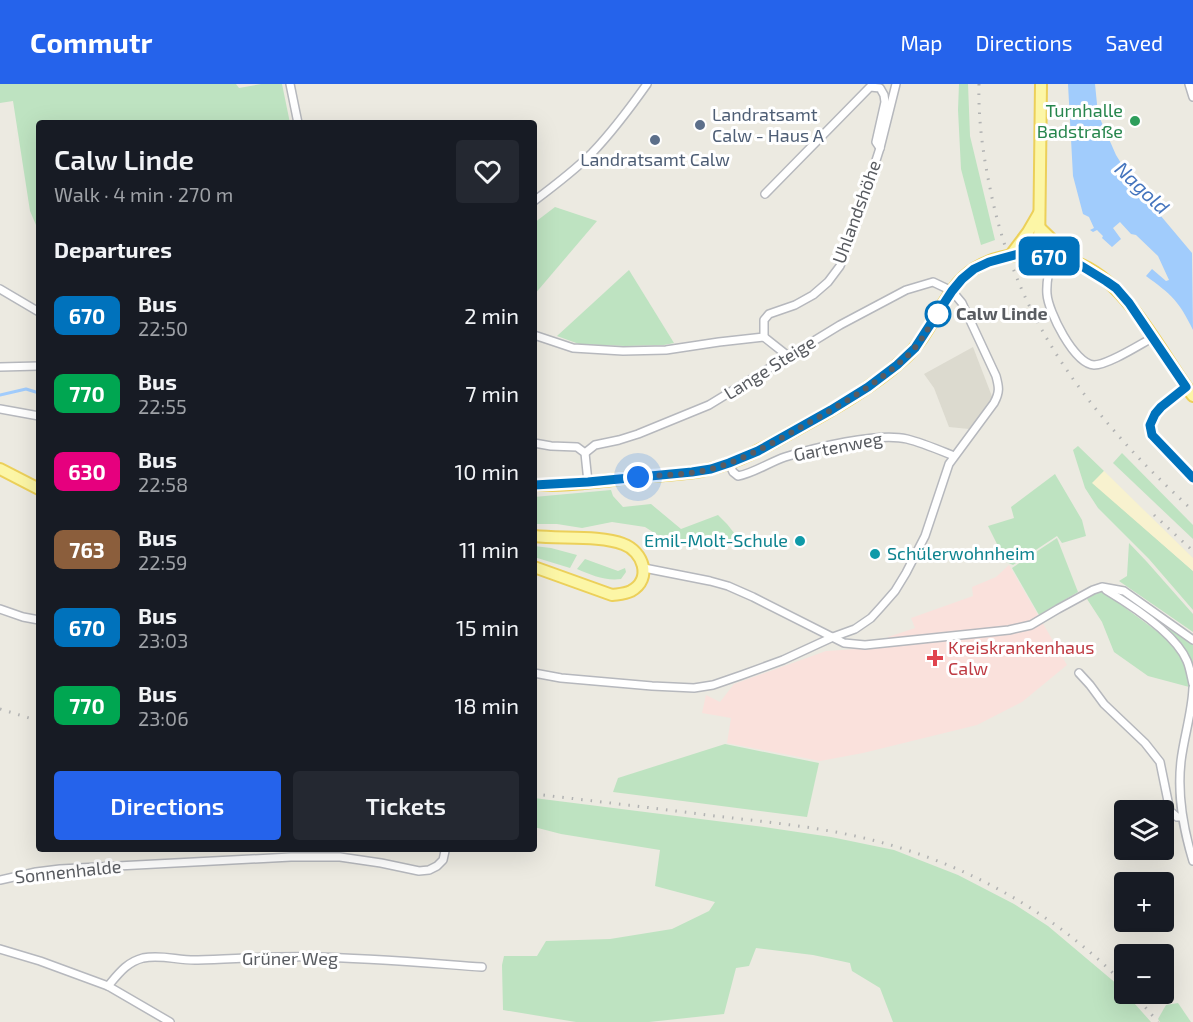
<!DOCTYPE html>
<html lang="en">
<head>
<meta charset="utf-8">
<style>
	:root { --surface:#171b24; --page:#242831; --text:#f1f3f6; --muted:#9ea1a6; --accent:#2563eb }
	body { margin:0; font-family:"Exo 2",sans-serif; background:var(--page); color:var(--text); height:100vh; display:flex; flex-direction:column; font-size:22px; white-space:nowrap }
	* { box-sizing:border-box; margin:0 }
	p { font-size:20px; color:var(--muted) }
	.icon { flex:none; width:33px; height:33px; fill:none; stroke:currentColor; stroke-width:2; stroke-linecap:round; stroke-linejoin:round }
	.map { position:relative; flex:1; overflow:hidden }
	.drawer { position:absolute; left:36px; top:36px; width:501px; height:732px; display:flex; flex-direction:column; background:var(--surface); border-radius:6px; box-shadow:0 6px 24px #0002 }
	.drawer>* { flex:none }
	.badge { padding:0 12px; border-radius:9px; font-size:21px; line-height:39px }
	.controls { position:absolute; left:1114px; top:716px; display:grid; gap:12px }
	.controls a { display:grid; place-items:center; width:60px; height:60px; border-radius:6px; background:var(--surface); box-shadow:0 6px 24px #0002; font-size:30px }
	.you { position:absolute; width:30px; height:30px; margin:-15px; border:4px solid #fff; border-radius:50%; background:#1a73e8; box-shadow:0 0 0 9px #1a73e833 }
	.map>.badge { position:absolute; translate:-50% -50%; box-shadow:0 0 0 3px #fff }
	h2 { padding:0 18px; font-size:22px; line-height:54px }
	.round { display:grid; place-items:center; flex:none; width:63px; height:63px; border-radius:6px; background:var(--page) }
	.summary { display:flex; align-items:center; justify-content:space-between; height:102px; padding:0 18px }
	h1 { font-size:28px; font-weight:600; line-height:45px }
	.primary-button { display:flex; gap:12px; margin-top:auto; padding:12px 18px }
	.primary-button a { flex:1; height:69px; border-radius:6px; background:var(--accent); color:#fff; font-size:24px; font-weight:600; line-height:69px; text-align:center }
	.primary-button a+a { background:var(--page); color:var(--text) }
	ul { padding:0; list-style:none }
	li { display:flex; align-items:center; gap:18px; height:78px; padding:0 18px }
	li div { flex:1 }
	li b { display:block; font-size:22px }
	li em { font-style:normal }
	li .badge { min-width:66px; font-weight:700; text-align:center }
	header { display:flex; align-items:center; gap:36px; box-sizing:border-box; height:84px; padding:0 30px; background:var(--accent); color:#fff }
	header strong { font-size:28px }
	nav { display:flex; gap:33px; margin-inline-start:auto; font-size:21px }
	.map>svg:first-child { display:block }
	.education { fill:#dcdacf }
	.medical { fill:#fae1dc }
	.green { fill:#bee3c1 }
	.sand { fill:#f8f2cf }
	.water { fill:#a1ccfc }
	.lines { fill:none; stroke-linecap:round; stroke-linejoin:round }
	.stream { stroke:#a1ccfc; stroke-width:3 }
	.street-casing { stroke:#b6b8bd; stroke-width:10 }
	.primary-casing { stroke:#ecd05a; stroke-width:14 }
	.street { stroke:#fff; stroke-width:7 }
	.primary { stroke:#fcf6a6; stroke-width:10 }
	.rail { stroke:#b2b3b3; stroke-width:3; stroke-dasharray:1.5 8; stroke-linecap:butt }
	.line-casing { stroke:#fff; stroke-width:14 }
	.line { stroke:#0072bc; stroke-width:9 }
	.walk { stroke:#595c61; stroke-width:6; stroke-dasharray:0 10.8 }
	.leisure-dot { fill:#2e9e5b; stroke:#fff; stroke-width:2 }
	.service-dot { fill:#5c6f8a; stroke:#fff; stroke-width:2 }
	.stop-dot { fill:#fff; stroke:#0072bc; stroke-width:3 }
	.culture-dot { fill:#0f9aa8; stroke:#fff; stroke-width:2 }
	.health-dot { fill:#e0444e; stroke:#fff; stroke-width:2 }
	.labels { text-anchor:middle; stroke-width:6; stroke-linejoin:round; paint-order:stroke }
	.leisure-label { font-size:18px; fill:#27864d; stroke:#fff; text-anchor:end }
	.service-label { font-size:18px; fill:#4e5e75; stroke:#fff; text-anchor:start }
	.street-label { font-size:18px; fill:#595c61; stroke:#fff }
	.stop-label { font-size:18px; font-weight:bold; fill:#595c61; stroke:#fff; text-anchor:start }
	.culture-label { font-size:18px; fill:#0d838f; stroke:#fff; text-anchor:end }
	.health-label { font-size:18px; fill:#be3a42; stroke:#fff; text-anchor:start }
	.water-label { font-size:20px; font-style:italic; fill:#4575be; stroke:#fff }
</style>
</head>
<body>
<header>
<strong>Commutr</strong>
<nav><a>Map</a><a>Directions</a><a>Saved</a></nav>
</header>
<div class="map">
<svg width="1193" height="938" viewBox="0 0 1193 938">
	<rect width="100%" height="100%" fill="#eceae1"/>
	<path class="education" d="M973 263 993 315 969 345 949 343 934 304 924 290Z"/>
	<path class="medical" d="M1009 481 1067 581 1022 618 977 641 863 669 820 677 727 659 731 634 702 629 706 611 720 618 734 600 826 567 889 563 888 553 915 544 911 534 973 512 972 503 996 493Z"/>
	<g class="green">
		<path d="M0 0H236L239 4 261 0H282L290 39H39V148L30 127 13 17 0 19Z"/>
		<path d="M959 0H968L970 52 995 156 981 161 961 85 958 26Z"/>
		<path d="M555 123 597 137 534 211V139Z"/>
		<path d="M629 186 674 259 664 261 625 262 579 260 557 252Z"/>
		<path d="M1078 362 1104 387 1093 399 1193 487V526L1149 475 1098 424 1085 404 1073 366Z"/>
		<path d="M1122 369 1193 441V455L1113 379Z"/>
		<path d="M1055 390 1082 436 1086 452 1062 459 1057 452 1013 481 1006 478 988 442 1014 434 1011 423Z"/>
		<path d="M611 406 613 412 623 423 651 420 681 445 718 431 727 440 738 454 689 464 667 457 645 443 612 438 582 444 557 440H534V413Z"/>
		<path d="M1057 454 1078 508 1039 531 1012 484Z"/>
		<path d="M1129 459 1147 478 1193 530V548L1119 497 1127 492Z"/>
		<path d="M534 462 551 464 577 471 570 484 534 473Z"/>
		<path d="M585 475 618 487 625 484 626 488 621 495C605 497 591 491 577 485Z"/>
		<path d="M1101 506 1162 551 1169 544 1193 560V604L1148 592 1114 568 1102 538 1087 515Z"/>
		<path d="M725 660 819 679 807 733 613 708 618 694Z"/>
		<path d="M534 714 764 743 831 753 894 766 958 791 1014 820 1048 842 1118 901 1151 938H893L880 904 852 887 850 879 813 871 756 864 749 882 736 884 724 930 649 938H576L503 926 502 881 504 872H537L546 857 610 855 672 845 709 827 715 818 655 802 660 766 561 750 534 743Z"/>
		<path d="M1178 919 1191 938H1160L1158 935 1166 921Z"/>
	</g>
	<path class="sand" d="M1104 387 1193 474V487L1092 399Z"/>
	<path class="water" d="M1068 0H1095L1098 30 1116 71 1134 100 1192 169 1193 246C1179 217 1172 211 1146 192L1152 185 1166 197 1169 196 1158 172 1136 151 1131 150 1120 138 1113 144 1121 155 1112 163 1102 154 1103 152 1097 146 1093 148 1090 146 1094 144 1089 133 1083 130 1073 92Z"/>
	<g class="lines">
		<path class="stream" d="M0 311 26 305 39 309"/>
		<defs>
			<g id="street">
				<path d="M290 0 298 39"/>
				<path d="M1189 0 1193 13"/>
				<path d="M765 110 870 3 880 4 884 11 885 18 876 58 880 64"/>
				<path d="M534 117C554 102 574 87 592 69 612 48 630 24 647 0"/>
				<path d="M1053 173C1049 185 1046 197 1047 210 1048 227 1074 280 1094 281 1108 281 1139 261 1152 254"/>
				<path d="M0 205 39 228"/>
				<path d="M534 251 573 264 623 267 666 266 719 258 764 253 788 272"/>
				<path d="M764 253V236L769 230 795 221 813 211 828 198 840 182 850 157 880 64 896 0"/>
				<path d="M0 283 39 282"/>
				<path d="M0 325 39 332"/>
				<path d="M534 359 551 362 577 363 585 369 588 398"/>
				<path d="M729 379 733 388 738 392C752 390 770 378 785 373 814 364 877 348 907 355 923 359 939 366 954 372"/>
				<path d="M644 484 710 497 728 502 753 513 844 559 865 561 1009 546 1031 541 1058 525 1093 506 1102 503 1124 507 1193 556"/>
				<path d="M1106 506C1131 521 1176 550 1187 577 1190 584 1191 592 1193 600"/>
				<path d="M0 525 23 533 39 536"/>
				<path d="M534 589 561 594 652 602 694 604 713 601 742 591 783 576 833 553 855 545 871 534 881 523 895 507 906 489 925 452 949 380 994 319C1000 308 999 303 996 292L962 219 952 207 933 198 906 206 840 241 709 321 638 350 619 356 595 361 585 369"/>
				<path d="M1079 589 1090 601 1104 620 1145 659 1160 678 1170 727 1177 733H1182"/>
				<path d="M1193 604C1192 629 1184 652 1181 677 1177 712 1183 744 1193 777"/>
				<path d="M0 796 36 788 60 785 291 773H340L381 779 419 787 429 786 437 782 443 776 445 767 444 765"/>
				<path d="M0 865 40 877 108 902 170 938"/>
				<path d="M108 902C119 889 127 878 143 874 162 870 179 877 198 876 236 875 274 872 313 873 369 874 426 879 482 883"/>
			</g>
			<g id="primary">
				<path d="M1039 143 1073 176"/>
				<path d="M1039 170 1041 0"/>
				<path d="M1010 172 1028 148 1039 129"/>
				<path d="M0 385 39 405"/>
				<path d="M534 401C568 402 603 397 638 393 661 391 687 391 710 385 739 378 766 363 792 348 831 327 872 304 905 274 933 249 943 205 974 185 1004 166 1043 167 1075 178 1128 197 1160 269 1193 312"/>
				<path d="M534 452C559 455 601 451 623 460 643 467 653 495 631 507 625 510 619 510 612 511L534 483"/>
			</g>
		</defs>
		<use href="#street" class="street-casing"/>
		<use href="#primary" class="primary-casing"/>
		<use href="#street" class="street"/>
		<use href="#primary" class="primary"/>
		<g class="rail">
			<path d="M979 0C978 35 983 70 990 104 1010 205 1056 283 1125 359 1146 383 1170 405 1193 427"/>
			<path d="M1154 431 1193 467"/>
			<path d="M0 625 39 637"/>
			<path d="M534 710C594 717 654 724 715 732 767 738 821 743 872 756 968 780 1056 830 1125 901"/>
			<path d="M1133 909 1158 938"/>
		</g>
	</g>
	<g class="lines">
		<defs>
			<path id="line" d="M534 401 588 398 692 388 711 385 729 379 758 367 831 326 868 303 897 281 915 264 952 207 962 195 974 185 989 178 1018 170H1039L1075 178 1106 197 1116 204 1129 219 1186 303 1161 323 1155 330 1150 341 1152 351 1193 394"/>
		</defs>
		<use href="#line" class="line-casing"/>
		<use href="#line" class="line"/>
		<path class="walk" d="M638 393C662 391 688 391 711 385 741 377 767 362 794 347 832 326 873 303 905 274 919 262 927 245 938 230"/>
	</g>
	<circle class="leisure-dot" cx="1135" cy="37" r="6"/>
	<g class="service-dot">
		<circle cx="700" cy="41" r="6"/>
		<circle cx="655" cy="56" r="6"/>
	</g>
	<circle class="stop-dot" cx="938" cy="230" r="12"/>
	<g class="culture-dot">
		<circle cx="800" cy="457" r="6"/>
		<circle cx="875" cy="470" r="6"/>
	</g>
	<path class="health-dot" d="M932 565h6v6h6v6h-6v6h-6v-6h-6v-6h6z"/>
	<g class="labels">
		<g class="leisure-label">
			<text x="1123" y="33">Turnhalle<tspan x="1123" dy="21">Badstraße</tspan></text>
		</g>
		<g class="service-label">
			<text x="712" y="37">Landratsamt<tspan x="712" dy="21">Calw - Haus A</tspan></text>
			<text x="655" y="82" text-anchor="middle">Landratsamt Calw</text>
		</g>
		<g class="street-label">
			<text transform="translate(857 128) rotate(-70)" y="6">Uhlandshöhe</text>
			<text transform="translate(770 284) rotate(-32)" y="6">Lange Steige</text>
			<text transform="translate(838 363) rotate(-11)" y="6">Gartenweg</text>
			<text transform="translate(68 788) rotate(-6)" y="6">Sonnenhalde</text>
			<text x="290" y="881">Grüner Weg</text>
		</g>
		<g class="stop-label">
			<text x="956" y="236">Calw Linde</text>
		</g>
		<g class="culture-label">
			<text x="788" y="463">Emil-Molt-Schule</text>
			<text x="887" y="476" text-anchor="start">Schülerwohnheim</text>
		</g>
		<g class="health-label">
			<text x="948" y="570">Kreiskrankenhaus<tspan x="948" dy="21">Calw</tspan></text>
		</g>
		<g class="water-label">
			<text transform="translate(1142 104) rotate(43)" y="7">Nagold</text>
		</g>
	</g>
</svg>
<div class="controls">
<a><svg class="icon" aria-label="layers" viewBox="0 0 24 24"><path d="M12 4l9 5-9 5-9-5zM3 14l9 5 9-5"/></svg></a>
<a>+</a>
<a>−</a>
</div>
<div class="you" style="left:638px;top:393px"></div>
<b class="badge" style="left:1049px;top:172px;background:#0072bc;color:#fff">670</b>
<section class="drawer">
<div class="summary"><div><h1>Calw Linde</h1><p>Walk · 4 min · 270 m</p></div><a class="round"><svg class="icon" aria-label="heart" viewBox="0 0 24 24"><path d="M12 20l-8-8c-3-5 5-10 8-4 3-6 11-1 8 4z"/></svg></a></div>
<h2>Departures</h2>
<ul>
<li><span class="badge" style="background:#0072bc;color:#fff">670</span><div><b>Bus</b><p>22:50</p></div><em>2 min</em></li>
<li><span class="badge" style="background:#00a651;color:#fff">770</span><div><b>Bus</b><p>22:55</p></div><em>7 min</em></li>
<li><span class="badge" style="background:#e6007e;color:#fff">630</span><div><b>Bus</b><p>22:58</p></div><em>10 min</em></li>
<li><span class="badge" style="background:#8b5e3c;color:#fff">763</span><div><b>Bus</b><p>22:59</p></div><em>11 min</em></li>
<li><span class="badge" style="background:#0072bc;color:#fff">670</span><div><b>Bus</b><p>23:03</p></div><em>15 min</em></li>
<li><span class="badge" style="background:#00a651;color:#fff">770</span><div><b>Bus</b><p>23:06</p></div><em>18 min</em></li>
</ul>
<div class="primary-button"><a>Directions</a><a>Tickets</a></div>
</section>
</div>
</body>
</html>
